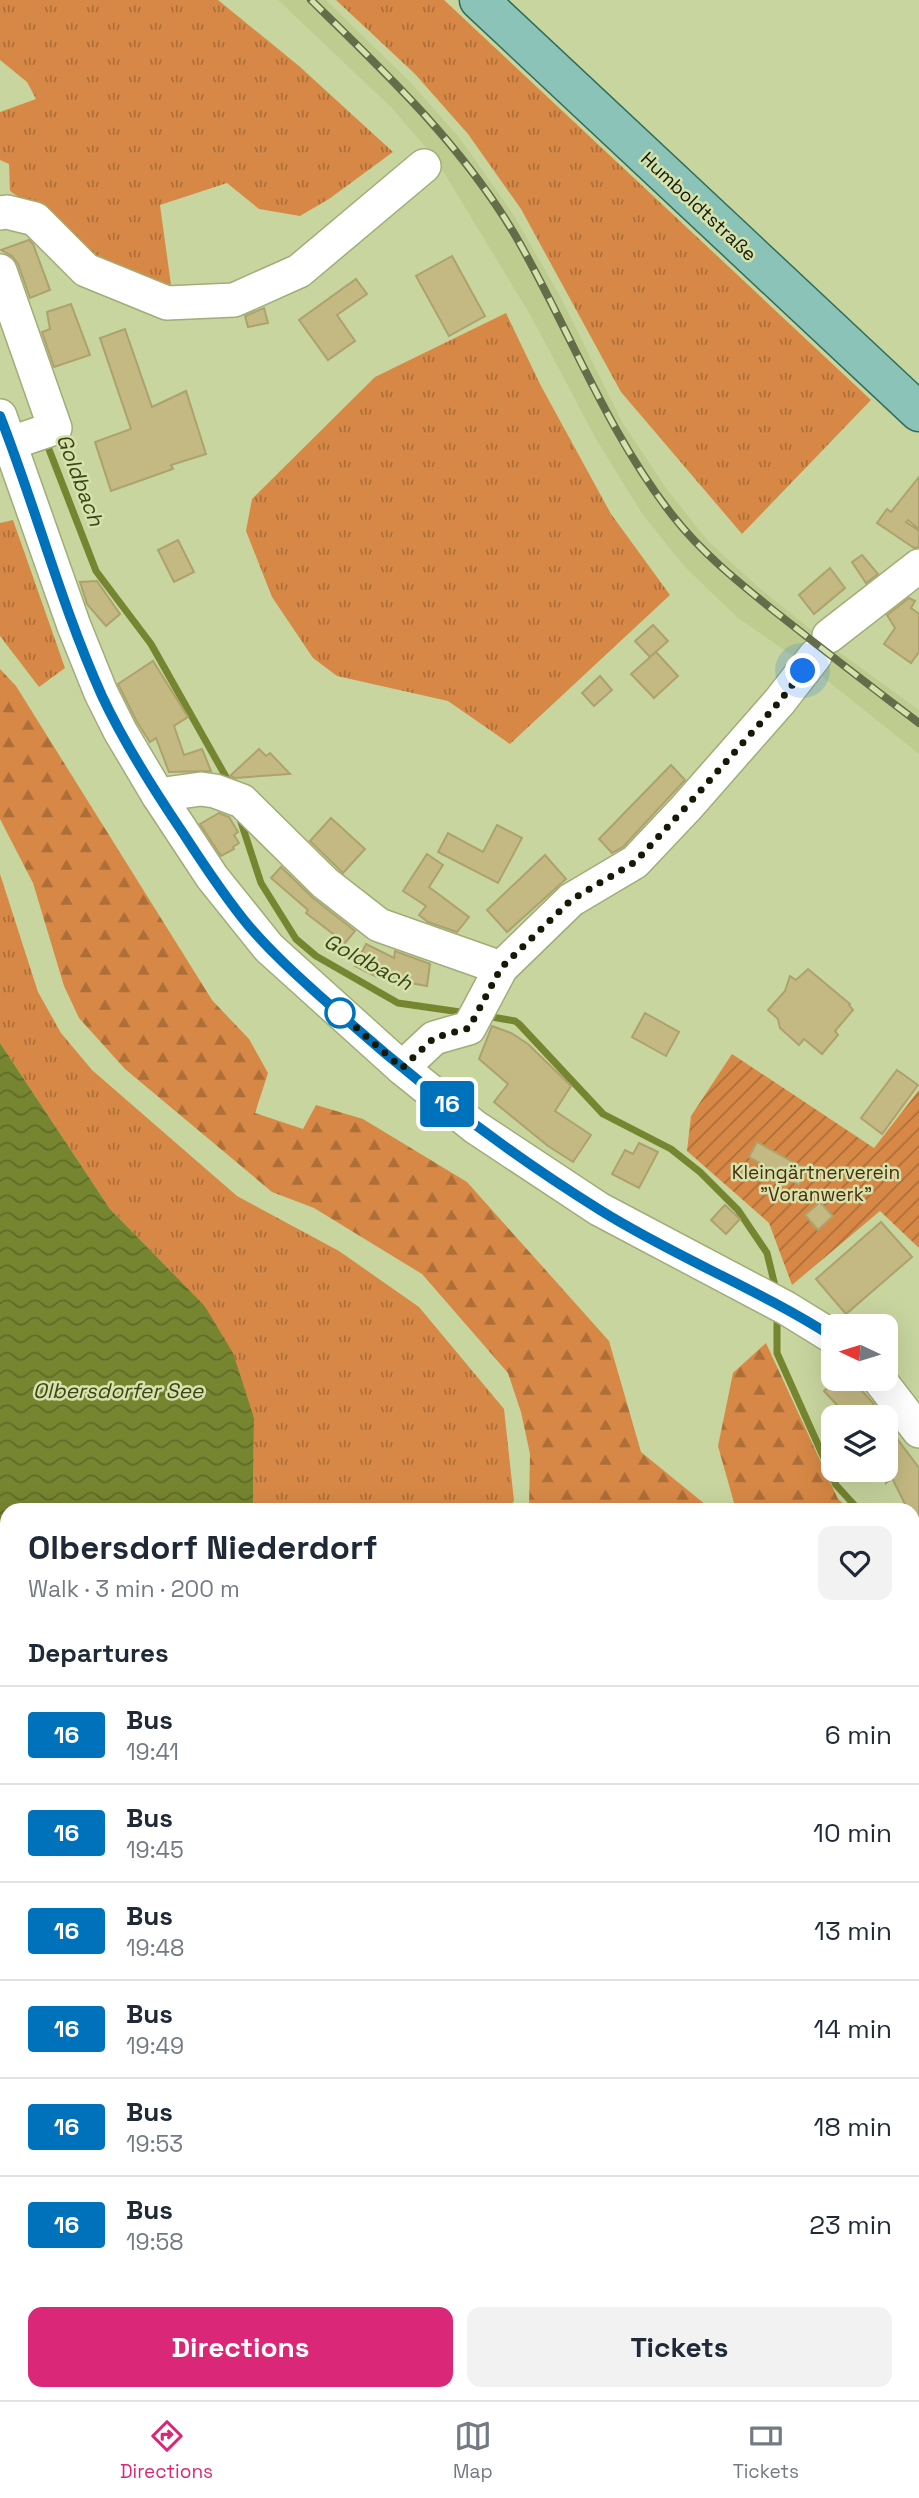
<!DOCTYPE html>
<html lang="en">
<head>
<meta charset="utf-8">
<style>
	:root { --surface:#fff; --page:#f2f2f3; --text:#1f2937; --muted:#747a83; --line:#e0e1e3; --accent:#db2777 }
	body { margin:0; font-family:"Space Grotesk",sans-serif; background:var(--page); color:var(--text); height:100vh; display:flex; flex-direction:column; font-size:26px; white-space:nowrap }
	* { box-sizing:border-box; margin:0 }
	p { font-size:23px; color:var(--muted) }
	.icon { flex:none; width:38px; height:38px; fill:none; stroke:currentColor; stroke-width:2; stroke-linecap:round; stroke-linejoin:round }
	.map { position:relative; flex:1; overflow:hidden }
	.sheet { position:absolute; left:0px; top:1503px; width:920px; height:898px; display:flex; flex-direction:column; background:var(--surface); border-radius:21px 21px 0 0; box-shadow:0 7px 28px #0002 }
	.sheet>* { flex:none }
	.badge { padding:0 14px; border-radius:5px; font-size:24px; line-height:46px }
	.needle { width:46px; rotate:274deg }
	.buttons { position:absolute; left:821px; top:1314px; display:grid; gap:14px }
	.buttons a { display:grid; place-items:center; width:77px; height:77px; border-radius:14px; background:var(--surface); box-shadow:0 7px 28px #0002; font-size:35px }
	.you { position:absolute; width:35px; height:35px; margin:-18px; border:5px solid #fff; border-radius:50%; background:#1a73e8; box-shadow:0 0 0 10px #1a73e833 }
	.map>.badge { position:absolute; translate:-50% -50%; box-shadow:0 0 0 4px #fff }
	h2 { padding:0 28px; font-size:26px; line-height:63px }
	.round { display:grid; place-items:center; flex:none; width:74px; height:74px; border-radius:14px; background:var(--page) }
	.summary { display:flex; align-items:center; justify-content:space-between; height:119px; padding:0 28px }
	h1 { font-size:33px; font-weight:600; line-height:52px }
	.action { display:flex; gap:14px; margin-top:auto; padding:14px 28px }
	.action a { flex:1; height:80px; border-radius:14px; background:var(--accent); color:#fff; font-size:28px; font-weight:600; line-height:80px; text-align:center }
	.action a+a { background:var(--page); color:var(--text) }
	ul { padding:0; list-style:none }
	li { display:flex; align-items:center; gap:21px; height:98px; padding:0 28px; border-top:2px solid var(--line) }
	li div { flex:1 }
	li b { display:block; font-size:26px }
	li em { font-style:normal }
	li .badge { min-width:77px; font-weight:700; text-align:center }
	.tabs { display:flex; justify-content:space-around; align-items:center; height:98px; border-top:2px solid var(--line); background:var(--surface); font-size:19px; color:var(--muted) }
	.tabs a { display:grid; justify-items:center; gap:4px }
	.tabs .on { color:var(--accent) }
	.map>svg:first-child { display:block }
	.built { fill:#becc8f }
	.grass { fill:url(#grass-tufts) }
	.forest { fill:url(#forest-firs) }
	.garden { fill:url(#garden-furrows) }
	.water { fill:url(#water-waves) }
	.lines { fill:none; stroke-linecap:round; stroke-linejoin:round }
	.stream { stroke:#768530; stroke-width:7 }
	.building { fill:#c4b983; stroke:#ada26d; stroke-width:2 }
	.minor-casing { stroke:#a1ad78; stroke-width:36 }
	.major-casing { stroke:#2f6e5b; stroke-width:41 }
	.minor { stroke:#fff; stroke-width:33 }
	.major { stroke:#8bc3b8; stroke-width:38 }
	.rail-casing { stroke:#646c49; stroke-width:8 }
	.rail { stroke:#d5e2ab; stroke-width:5; stroke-dasharray:16; stroke-linecap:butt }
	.line-casing { stroke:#fff; stroke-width:16 }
	.line { stroke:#0072bc; stroke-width:10 }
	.walk { stroke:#151905; stroke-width:7; stroke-dasharray:0 12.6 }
	.stop-dot { fill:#fff; stroke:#0072bc; stroke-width:3.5 }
	.labels { text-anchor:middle; stroke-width:5; stroke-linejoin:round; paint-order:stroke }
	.street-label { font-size:19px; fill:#151905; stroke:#d5e2ab }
	.park-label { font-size:19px; fill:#4e2b0c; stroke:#d5e2ab }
	.water-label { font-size:21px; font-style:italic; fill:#3c4417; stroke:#d5e2ab }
</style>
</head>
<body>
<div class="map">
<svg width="919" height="2400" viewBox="0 0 919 2400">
	<defs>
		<pattern id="grass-tufts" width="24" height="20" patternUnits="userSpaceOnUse" patternTransform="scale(1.75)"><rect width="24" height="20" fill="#d78846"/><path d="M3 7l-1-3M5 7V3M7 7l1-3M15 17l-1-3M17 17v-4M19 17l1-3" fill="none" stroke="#ad6e38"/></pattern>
		<pattern id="forest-firs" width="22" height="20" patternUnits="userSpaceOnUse" patternTransform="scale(1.75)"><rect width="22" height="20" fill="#d78846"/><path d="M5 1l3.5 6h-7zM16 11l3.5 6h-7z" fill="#ad6e38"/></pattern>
		<pattern id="garden-furrows" width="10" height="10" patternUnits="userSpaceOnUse" patternTransform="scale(1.75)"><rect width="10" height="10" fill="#d78846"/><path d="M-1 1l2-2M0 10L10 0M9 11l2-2" fill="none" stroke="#ad6e38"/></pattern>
		<pattern id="water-waves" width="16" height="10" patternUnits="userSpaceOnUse" patternTransform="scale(1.75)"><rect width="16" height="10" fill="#768530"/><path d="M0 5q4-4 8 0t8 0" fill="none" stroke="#606c27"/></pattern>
	</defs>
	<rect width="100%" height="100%" fill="#c8d59f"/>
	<path class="built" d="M278 0H326L410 82 458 136 513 214 561 298 622 422 668 491 708 541 758 587 835 649 919 710V754L819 674 738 618 686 568 643 515 596 439 531 316 435 158 391 107Z"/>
	<g class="grass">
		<path d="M0 0H218L299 66 393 152 329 199 300 216 259 209 227 183 160 205 171 285 101 265 54 222 10 191 9 164 0 160V112L36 99 27 82 0 60Z"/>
		<path d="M336 0H444L871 400 742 534 621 392 521 209 468 134 415 74Z"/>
		<path d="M506 313 541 386 611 514 670 595 510 744 448 701 337 676 313 658 272 597 246 531 252 499 375 377Z"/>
		<path d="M13 520 65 668 39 687 0 636V523Z"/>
		<path d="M0 874 38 992 61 1033 92 1070 237 1196 339 1251 419 1307 504 1409 514 1501 506 1510H253L254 1418 204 1305 110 1209 0 1043Z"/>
		<path d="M914 1859H919V2400H545L547 2394H914Z"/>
		<path d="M7 2086V2394H90L88 2400H0V2091Z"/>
		<path d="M115 2394H528L526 2400H113Z"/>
	</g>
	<g class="forest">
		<path d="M0 669 16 686 212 1000 249 1039 268 1073 255 1113 303 1129 316 1105 363 1119 467 1182 609 1341 641 1452 706 1505 708 1510H529L530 1454 521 1412 508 1373 422 1274 314 1208 272 1192 125 1069 79 1018 64 986 33 883 0 819Z"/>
		<path d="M766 1343 838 1499 850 1510H736L718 1446 733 1373Z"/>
		<path d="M914 1553 919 1556V1859H914Z"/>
	</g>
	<path class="garden" d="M732 1054 874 1148 919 1090V1248L880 1211 792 1285 769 1223 687 1151 691 1116Z"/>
	<path class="water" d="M0 1043 110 1209 204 1305 233 1353 254 1418 253 1510H7V2024L0 2029Z"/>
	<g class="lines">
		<g class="stream">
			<path d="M45 439 96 571 151 644 230 784"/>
			<path d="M239 816 261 883 296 939 316 956 398 1003 467 1013"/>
			<path d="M486 1016 515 1021 519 1024 603 1114 671 1149 700 1172 738 1210 767 1253 776 1290"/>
			<path d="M777 1312V1353L836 1485 859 1510"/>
			<path d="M914 1546 919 1549"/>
		</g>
	</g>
	<g class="building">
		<path d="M29 240 33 244 50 290 30 298 18 264 12 256 1 250Z"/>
		<path d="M452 256 485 316 449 336 416 276Z"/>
		<path d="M356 279 367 294 337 315 355 341 328 360 299 320Z"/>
		<path d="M71 304 90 355 54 367 42 332 50 329 47 312Z"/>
		<path d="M264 308 268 323 248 327 245 316Z"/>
		<path d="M125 329 152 407 186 391 206 454 171 465 173 469 111 491 95 442 131 429 100 338Z"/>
		<path d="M919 477V529L908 520 906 522 919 531V547L914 548 877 523 887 509 891 512Z"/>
		<path d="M178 540 194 572 174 582 158 550Z"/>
		<path d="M862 555 878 574 866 583 852 562Z"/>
		<path d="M830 568 845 588 814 614 799 595Z"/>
		<path d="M97 581 120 614 106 626 87 604 80 582Z"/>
		<path d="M909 598 915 601 911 608 919 614V652L911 663 884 644 895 628 887 615Z"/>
		<path d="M653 625 668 641 650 657 635 641Z"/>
		<path d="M656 652 678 676 654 698 631 674Z"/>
		<path d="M153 661 188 717 174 726 184 755 202 749 211 771 169 772 156 738 150 742 137 722 118 684Z"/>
		<path d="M600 676 612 690 594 706 582 693Z"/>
		<path d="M259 749 266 756 270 753 290 774 235 778 230 776Z"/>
		<path d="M671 765 685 780 623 847 612 853 599 839Z"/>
		<path d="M219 813 229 817 238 832 234 835 239 843 233 847 234 849 221 856 200 824Z"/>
		<path d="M331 818 365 849 343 873 310 841Z"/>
		<path d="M497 825 522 838 498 883 438 852 448 833 483 852Z"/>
		<path d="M427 854 443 865 429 887 469 917 457 932 428 922 419 915 426 906 403 891Z"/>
		<path d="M545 855 566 879 507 932 487 910Z"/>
		<path d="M281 867 313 898 355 931 345 943 306 913 308 910 271 878Z"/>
		<path d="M366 944 394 958 395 951 430 964 427 986 377 977 355 966Z"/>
		<path d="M808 969 850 1004 849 1005 853 1010 835 1031 838 1035 822 1054 804 1039 799 1045 780 1028 778 1019 768 1010 785 991 790 976 796 980Z"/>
		<path d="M645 1013 679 1032 666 1056 632 1037Z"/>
		<path d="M492 1026 511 1033 528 1044 571 1086 555 1111 591 1135 573 1162 548 1146 494 1102 508 1084 479 1059Z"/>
		<path d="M897 1070 918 1085 882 1134 861 1118Z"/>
		<path d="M757 1142 807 1170 799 1185 749 1157Z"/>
		<path d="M639 1143 658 1152 639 1188 612 1174 625 1150 633 1154Z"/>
		<path d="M820 1202 833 1216 818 1230 805 1215Z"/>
		<path d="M725 1205 740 1219 726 1234 711 1220Z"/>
		<path d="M881 1222 912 1257 846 1314 816 1279Z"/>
		<path d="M836 1379H851L874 1404 861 1418H845L835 1407 837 1405 824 1391Z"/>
		<path d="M886 1424 919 1468V1531L914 1520V1510H908L892 1478 886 1483Z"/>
	</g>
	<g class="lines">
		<defs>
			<g id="minor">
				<path d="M0 213 7 212 35 219 86 270 167 303 234 300 299 271 424 166"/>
				<path d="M0 271 55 428 11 443"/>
				<path d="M0 416 74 626 101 693 120 731 158 795 212 877 269 948 402 1068 475 1127 599 1209 786 1308 833 1337"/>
				<path d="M829 636 919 566"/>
				<path d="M158 795 201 789 215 791 242 801 325 883 379 925 501 968"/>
				<path d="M402 1068 434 1038 469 1028 501 968 571 900 635 862 686 808 780 701 815 656"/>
				<path d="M879 1379 919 1431"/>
			</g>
			<path id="major" d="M479 0 919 412"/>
		</defs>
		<use href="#minor" class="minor-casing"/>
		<use href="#major" class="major-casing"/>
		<use href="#minor" class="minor"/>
		<use href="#major" class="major"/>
		<defs>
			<path id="rail" d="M311 0C385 72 462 145 515 235 569 328 606 431 673 516 701 552 737 581 773 610 821 648 870 686 919 723"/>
		</defs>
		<use href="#rail" class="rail-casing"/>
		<use href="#rail" class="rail"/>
	</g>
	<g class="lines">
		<defs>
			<path id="line" d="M0 416C36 508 61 605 102 696 124 743 152 787 181 830 202 862 223 895 248 925 276 958 309 986 341 1015 422 1087 508 1153 600 1210 675 1257 758 1289 833 1337"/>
		</defs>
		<use href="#line" class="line-casing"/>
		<use href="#line" class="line"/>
		<path class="walk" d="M340 1013 334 1008 402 1068 434 1038 469 1028 501 968 571 900 635 862 685 808 780 701 803 671"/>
	</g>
	<circle class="stop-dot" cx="340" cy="1013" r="14"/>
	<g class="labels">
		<g class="street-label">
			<text transform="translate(699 206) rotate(43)" y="7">Humboldtstraße</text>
		</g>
		<g class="park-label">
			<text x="816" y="1179">Kleingärtnerverein<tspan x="816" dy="22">"Voranwerk"</tspan></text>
		</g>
		<g class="water-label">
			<text transform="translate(80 480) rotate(69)" y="7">Goldbach</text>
			<text transform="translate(368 962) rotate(28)" y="7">Goldbach</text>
			<text x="118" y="1398">Olbersdorfer See</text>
		</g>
	</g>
</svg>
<div class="buttons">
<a><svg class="needle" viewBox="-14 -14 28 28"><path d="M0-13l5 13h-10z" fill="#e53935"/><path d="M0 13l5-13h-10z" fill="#747a83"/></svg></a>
<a><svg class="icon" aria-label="layers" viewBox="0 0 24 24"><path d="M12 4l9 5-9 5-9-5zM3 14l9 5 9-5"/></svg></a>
</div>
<div class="you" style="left:803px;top:671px"></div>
<b class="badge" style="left:447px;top:1104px;background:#0072bc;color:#fff">16</b>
<section class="sheet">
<div class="summary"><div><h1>Olbersdorf Niederdorf</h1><p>Walk · 3 min · 200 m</p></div><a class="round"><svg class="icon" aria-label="heart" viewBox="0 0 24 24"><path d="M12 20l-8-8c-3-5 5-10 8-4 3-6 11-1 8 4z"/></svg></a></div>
<h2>Departures</h2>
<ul>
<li><span class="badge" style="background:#0072bc;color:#fff">16</span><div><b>Bus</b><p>19:41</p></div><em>6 min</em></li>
<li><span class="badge" style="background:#0072bc;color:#fff">16</span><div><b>Bus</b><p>19:45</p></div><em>10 min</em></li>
<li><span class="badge" style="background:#0072bc;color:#fff">16</span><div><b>Bus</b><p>19:48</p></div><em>13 min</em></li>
<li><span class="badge" style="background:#0072bc;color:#fff">16</span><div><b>Bus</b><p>19:49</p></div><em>14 min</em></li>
<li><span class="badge" style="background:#0072bc;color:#fff">16</span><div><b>Bus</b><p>19:53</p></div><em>18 min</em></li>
<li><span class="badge" style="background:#0072bc;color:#fff">16</span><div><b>Bus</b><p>19:58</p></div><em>23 min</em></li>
</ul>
<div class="action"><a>Directions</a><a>Tickets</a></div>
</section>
</div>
<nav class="tabs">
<a class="on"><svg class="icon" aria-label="directions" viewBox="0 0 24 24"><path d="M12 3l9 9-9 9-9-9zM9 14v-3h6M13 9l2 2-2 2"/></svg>Directions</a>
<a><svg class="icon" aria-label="map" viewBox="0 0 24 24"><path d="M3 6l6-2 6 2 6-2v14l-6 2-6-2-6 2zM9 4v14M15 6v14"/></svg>Map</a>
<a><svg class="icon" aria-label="tickets" viewBox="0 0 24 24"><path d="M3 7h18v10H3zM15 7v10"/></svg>Tickets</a>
</nav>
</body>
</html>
